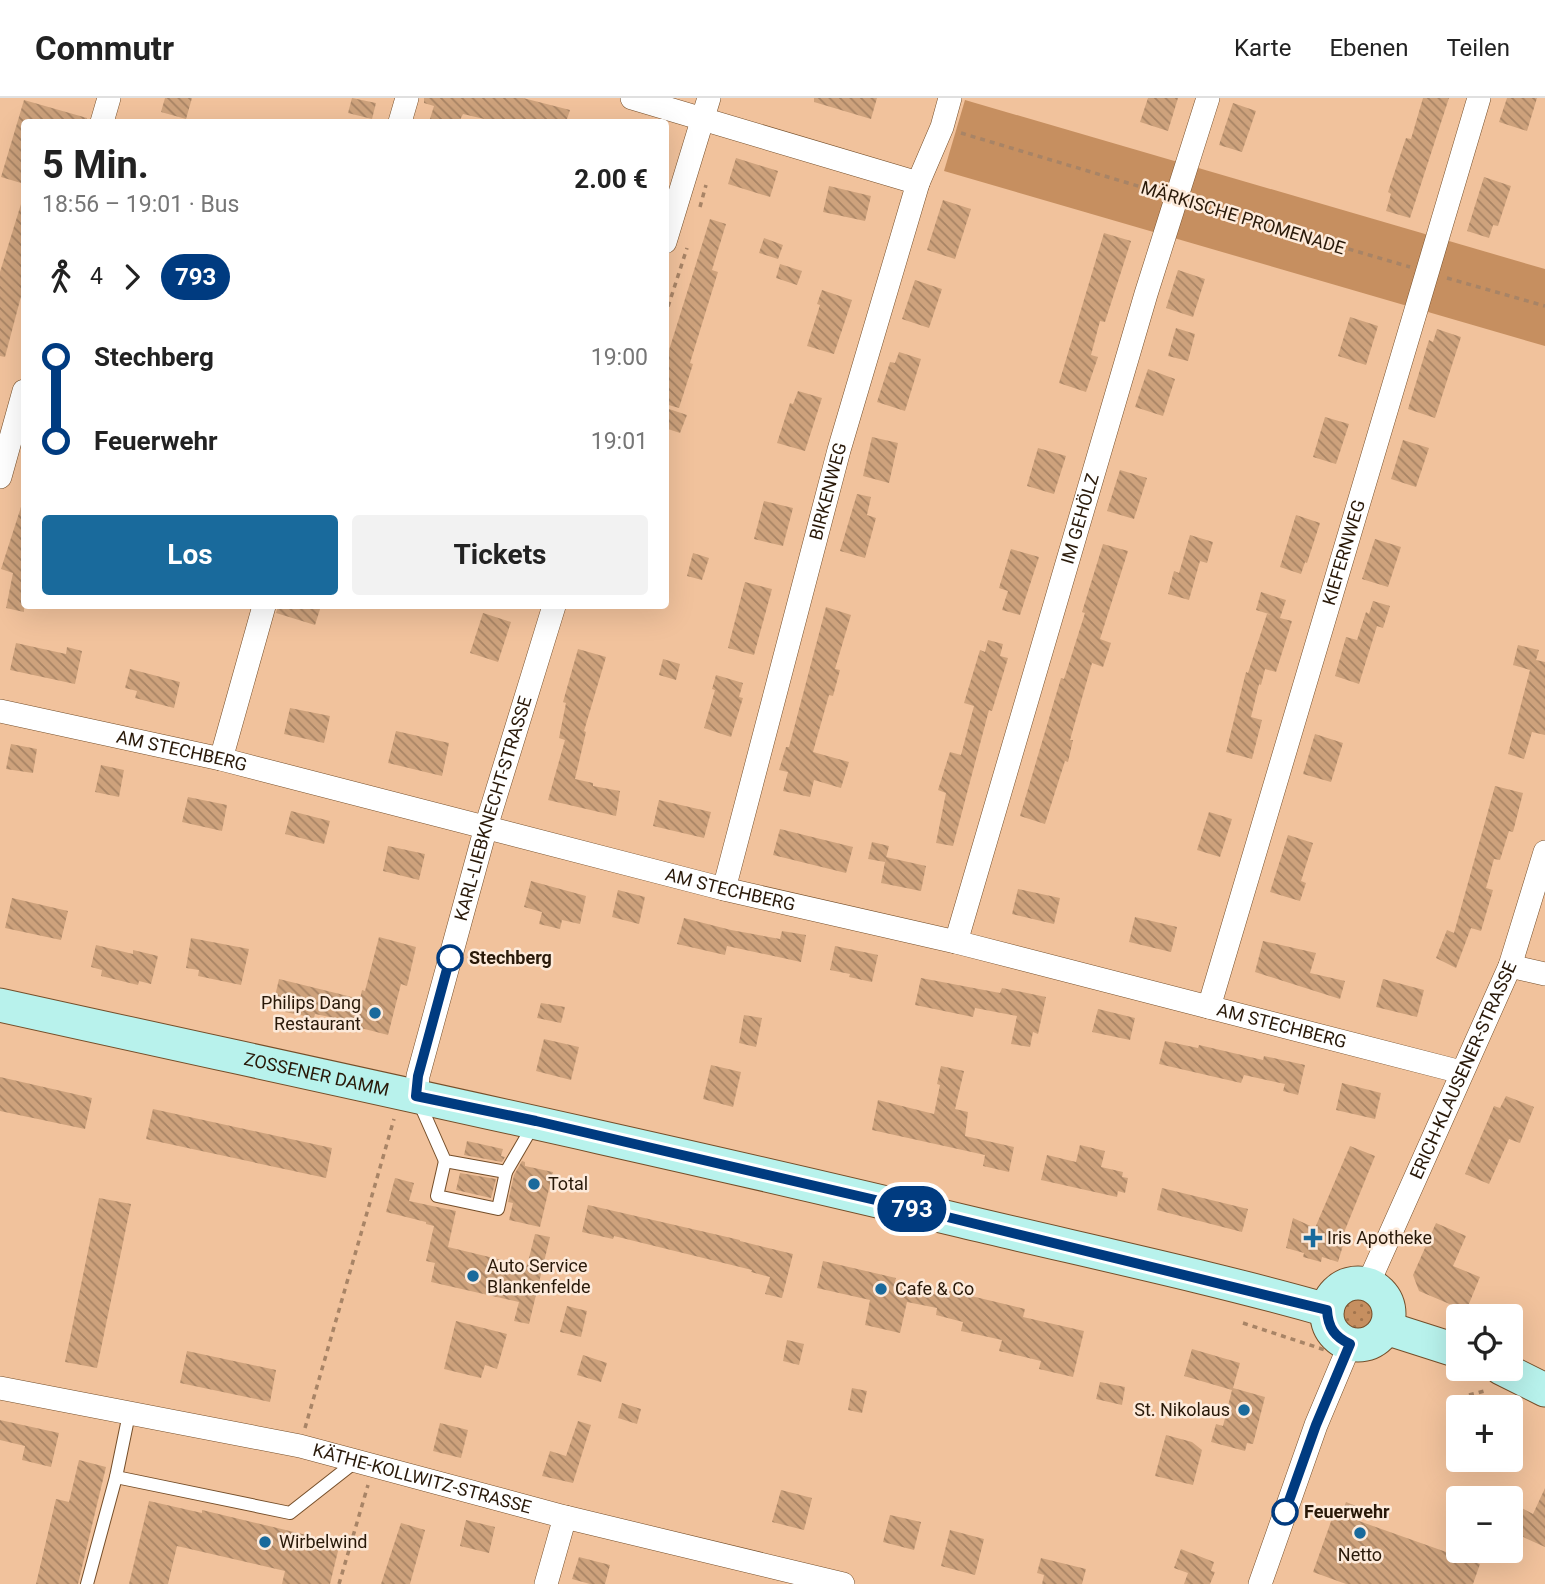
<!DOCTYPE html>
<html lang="de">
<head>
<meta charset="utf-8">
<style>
	:root { --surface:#fff; --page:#f2f2f2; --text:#222; --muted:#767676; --line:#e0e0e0; --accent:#196a9c }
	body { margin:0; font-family:Roboto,sans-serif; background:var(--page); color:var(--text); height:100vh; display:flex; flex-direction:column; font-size:26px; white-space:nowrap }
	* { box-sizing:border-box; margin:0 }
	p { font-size:23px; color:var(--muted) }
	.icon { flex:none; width:38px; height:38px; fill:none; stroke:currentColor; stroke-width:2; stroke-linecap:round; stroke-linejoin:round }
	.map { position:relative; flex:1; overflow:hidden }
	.side { position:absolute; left:21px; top:21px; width:648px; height:490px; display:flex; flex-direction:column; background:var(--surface); border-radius:7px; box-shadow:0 7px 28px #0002 }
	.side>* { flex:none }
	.badge { padding:0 14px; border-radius:23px; font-size:24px; line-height:46px }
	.controls { position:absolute; left:1446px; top:1206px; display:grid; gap:14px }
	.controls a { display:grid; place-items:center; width:77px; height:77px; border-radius:7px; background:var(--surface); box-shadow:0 7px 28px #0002; font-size:35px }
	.map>.badge { position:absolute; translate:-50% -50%; box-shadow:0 0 0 4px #fff }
	.legs { display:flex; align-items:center; gap:10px; height:77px; padding:0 21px; font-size:23px }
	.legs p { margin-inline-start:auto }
	.overview { display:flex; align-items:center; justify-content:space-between; height:119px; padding:0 21px }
	h1 { font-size:38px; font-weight:700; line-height:52px }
	.button { display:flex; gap:14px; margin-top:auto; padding:14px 21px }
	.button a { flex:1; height:80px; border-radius:7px; background:var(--accent); color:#fff; font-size:28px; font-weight:700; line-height:80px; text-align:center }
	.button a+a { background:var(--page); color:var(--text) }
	ul { padding:0 21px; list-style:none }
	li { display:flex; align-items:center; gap:24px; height:84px; font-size:26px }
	li i { display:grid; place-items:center; width:10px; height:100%; margin:0 9px; background:currentColor }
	li i::after { content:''; width:18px; height:18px; margin:-9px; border:5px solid; border-radius:50%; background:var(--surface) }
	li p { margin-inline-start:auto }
	li:first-child i { background:linear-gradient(#0000 50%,currentColor 0) }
	li:last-child i { background:linear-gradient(currentColor 50%,#0000 0) }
	header { display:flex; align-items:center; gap:42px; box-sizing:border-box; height:98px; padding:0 35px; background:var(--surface); border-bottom:2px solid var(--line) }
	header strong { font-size:33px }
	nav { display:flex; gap:38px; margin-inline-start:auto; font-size:24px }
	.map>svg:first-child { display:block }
	.grass { fill:url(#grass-dots) }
	.park { fill:#c68f60 }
	.building { fill:url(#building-back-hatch) }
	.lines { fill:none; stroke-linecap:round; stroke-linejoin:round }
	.service-casing { stroke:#754e29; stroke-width:14 }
	.minor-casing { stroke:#754e29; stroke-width:24 }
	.secondary-casing { stroke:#754e29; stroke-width:35 }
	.path { stroke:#a88466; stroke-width:3.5; stroke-dasharray:5 5; stroke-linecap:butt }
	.service { stroke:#fff; stroke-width:12 }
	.minor { stroke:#fff; stroke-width:23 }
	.secondary { stroke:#b8f2ec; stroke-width:33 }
	.line-1-casing { stroke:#fff; stroke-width:16 }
	.line-1 { stroke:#003b80; stroke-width:10 }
	.stop-1-dot { fill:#fff; stroke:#003b80; stroke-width:3.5 }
	.poi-dot { fill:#196a9c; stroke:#fdeada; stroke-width:2.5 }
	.labels { text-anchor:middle; stroke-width:5; stroke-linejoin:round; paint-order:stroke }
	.street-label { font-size:18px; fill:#291909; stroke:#fdeada }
	.stop-label { font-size:18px; font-weight:bold; fill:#291909; stroke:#fdeada; text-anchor:start }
	.poi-label { font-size:18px; fill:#291909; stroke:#fdeada; text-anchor:start }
</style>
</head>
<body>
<header>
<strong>Commutr</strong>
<nav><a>Karte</a><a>Ebenen</a><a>Teilen</a></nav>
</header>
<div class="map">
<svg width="1545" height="1486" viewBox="0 0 1545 1486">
	<defs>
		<pattern id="grass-dots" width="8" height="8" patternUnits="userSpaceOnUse" patternTransform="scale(1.75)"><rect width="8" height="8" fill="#c68f60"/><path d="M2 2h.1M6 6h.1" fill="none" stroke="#a1744d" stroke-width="1.8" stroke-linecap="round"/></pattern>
		<pattern id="building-back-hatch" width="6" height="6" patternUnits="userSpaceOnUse" patternTransform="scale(1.75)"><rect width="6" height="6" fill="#cea27c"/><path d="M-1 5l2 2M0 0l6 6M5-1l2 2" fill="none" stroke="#a78364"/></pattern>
	</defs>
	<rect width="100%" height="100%" fill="#f1c29c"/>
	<circle class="grass" cx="1359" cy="1216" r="16"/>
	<path class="park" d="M965 2 1545 171V248L944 73Z"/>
	<g class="building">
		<path d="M165 0H192L186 21 161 14Z"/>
		<path d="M352 0 376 5 372 21 348 15Z"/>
		<path d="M424 0H523L570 12 566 24H497L463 16 459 24H429L434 8 424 5Z"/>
		<path d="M814 0H877L871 21 814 4Z"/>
		<path d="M1148 0H1178L1168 33 1140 24Z"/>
		<path d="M1423 0H1449L1410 120 1386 113 1391 96 1388 94 1406 40 1411 41Z"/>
		<path d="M1507 0H1537L1527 33 1499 24Z"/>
		<path d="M24 2 87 20V24H24V72L21 85 1 79Z"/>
		<path d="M1233 5 1256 13 1242 54 1219 47Z"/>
		<path d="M736 60 778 73 770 99 728 86Z"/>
		<path d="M1484 79 1511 88 1498 128 1493 127 1489 140 1467 133Z"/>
		<path d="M829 88 871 98 865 123 823 114Z"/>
		<path d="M943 102 971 111 955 161 927 152Z"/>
		<path d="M21 106 24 107V187L5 259 0 258V174Z"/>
		<path d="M710 121 726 126 712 172 718 174 690 265 693 266 679 310 665 306V265Z"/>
		<path d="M1104 135 1131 143 1105 224 1100 223 1091 257 1098 259 1086 294 1059 285Z"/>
		<path d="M764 140 783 147 778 161 759 155Z"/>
		<path d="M780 166 802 173 797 187 776 180Z"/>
		<path d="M1178 172 1205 181 1193 219 1166 210Z"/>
		<path d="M915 182 942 191 929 230 902 221Z"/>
		<path d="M822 192 852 202 834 256 807 248 820 207 817 206Z"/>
		<path d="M1350 219 1378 228 1366 267 1338 258Z"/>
		<path d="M1176 230 1195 236 1188 263 1168 258Z"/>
		<path d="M1437 231 1461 239 1435 320 1408 311 1429 242 1433 244Z"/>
		<path d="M899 254 921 261 905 313 877 304 890 264 895 265Z"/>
		<path d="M1148 271 1175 281 1163 318 1135 309Z"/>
		<path d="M798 293 822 300 805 353 777 345 790 305 793 306Z"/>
		<path d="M669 311 687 317 680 335 665 330Z"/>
		<path d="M1325 319 1349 326 1336 366 1313 359Z"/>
		<path d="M872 339 898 345 889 385 863 378Z"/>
		<path d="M1403 342 1429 350 1416 389 1391 381Z"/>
		<path d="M1038 350 1066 358 1054 396 1027 388Z"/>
		<path d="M1120 372 1147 380 1134 421 1107 413Z"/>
		<path d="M857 396 871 399 867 417 876 420 865 460 840 453Z"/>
		<path d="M764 403 793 410 783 448 754 441Z"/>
		<path d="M21 409H24V514L6 510 13 475 1 471Z"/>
		<path d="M1296 417 1320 425 1307 465 1305 464 1301 476 1280 469Z"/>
		<path d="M1190 437 1213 444 1207 465 1200 463 1189 502 1168 496 1174 473 1179 475Z"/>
		<path d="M1375 441 1401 449 1388 489 1362 481Z"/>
		<path d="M1103 446 1128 453 1100 541 1111 545 1103 569 1092 565 1070 642H1073L1068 664 1065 663 1045 726 1020 718 1061 580 1064 581 1085 515 1082 514Z"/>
		<path d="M1011 451 1039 459 1020 517 1002 512 1008 493 999 490Z"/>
		<path d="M693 455 709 460 702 482 687 478Z"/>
		<path d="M745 484 772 491 754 557 728 550Z"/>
		<path d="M1261 494 1286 502 1280 520 1292 523 1276 574 1265 571 1261 587 1259 586 1251 619 1262 622 1252 661 1226 654 1246 574 1248 575 1267 516 1272 517 1256 512Z"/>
		<path d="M1373 503 1390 508 1383 530 1377 528 1359 586 1335 578 1346 539 1357 542 1366 514 1369 516Z"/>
		<path d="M278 508H321L315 527 276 515Z"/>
		<path d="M826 509 851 517 835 571 840 572 833 598 829 597 813 654 849 664 841 690 814 682 810 699 783 693 788 674 779 672 786 649H789Z"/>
		<path d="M483 515 511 524 498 564 470 555Z"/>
		<path d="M988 542 1003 546 1000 558 1008 560 992 613 989 612 953 748 936 745 946 695 938 692 950 654 961 657 974 608 964 605 980 552 985 554Z"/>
		<path d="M16 545 66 556 67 549 82 553 75 586 10 572Z"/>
		<path d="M1518 547 1539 552 1536 562 1545 564V637L1532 634 1524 661 1508 656 1530 572 1513 567Z"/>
		<path d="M578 551 606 559 584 633 586 634 575 681 593 685V688L620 693 616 718 548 702 565 642 559 640 566 605 563 604Z"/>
		<path d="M663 561 680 566 676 582 659 577Z"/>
		<path d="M130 571 180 584 174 610 135 600 137 593 125 590Z"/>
		<path d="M716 577 743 585 739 599 743 600 731 639 704 630 715 592 712 591Z"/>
		<path d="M290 610 330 618 324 645 284 636Z"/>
		<path d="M396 633 449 645 442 678 388 665Z"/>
		<path d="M1315 636 1343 645 1331 684 1303 676Z"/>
		<path d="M11 646 37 651 33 675 6 671Z"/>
		<path d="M101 667 124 672 119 699 95 694Z"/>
		<path d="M1495 688 1523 695 1513 734 1509 733 1500 762 1494 761 1486 790 1493 792 1481 833 1471 830 1456 870 1436 860 1447 832 1454 835Z"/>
		<path d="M188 699 227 707 222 733 182 724Z"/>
		<path d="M659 702 711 714 704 740 653 728Z"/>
		<path d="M291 713 330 723 324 746 285 736Z"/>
		<path d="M1209 714 1232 721 1220 759 1197 752Z"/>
		<path d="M780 731 853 749 846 775 773 757Z"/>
		<path d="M1288 737 1313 745 1301 783 1306 785 1300 803 1270 794Z"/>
		<path d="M872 744 889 748 885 764 868 761Z"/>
		<path d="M388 748 425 756 419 782 383 773Z"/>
		<path d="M886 759 926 768 921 793 881 785Z"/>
		<path d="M531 783 586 798 580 826 562 822 560 831 539 826 542 814 524 809Z"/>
		<path d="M1018 791 1060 800 1054 826 1012 816Z"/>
		<path d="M618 792 645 799 639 826 612 819Z"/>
		<path d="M12 800 68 813 61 842 5 830Z"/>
		<path d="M1135 819 1177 829 1171 854 1129 844Z"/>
		<path d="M684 820 731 832 780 841 782 833 806 837 801 864 727 848 725 857 677 846Z"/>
		<path d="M379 839 416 849 407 888 401 886 388 937 353 928 354 924 315 916 314 920 285 914 286 910 273 907 279 881 360 901 362 892 365 893Z"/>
		<path d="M191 840 249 851 241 887 198 878 199 872 186 870Z"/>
		<path d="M1263 843 1316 855 1310 875 1345 883 1340 901 1255 874Z"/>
		<path d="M96 847 133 856V852L158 858 151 886 139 883 138 887 101 878 102 872 91 869Z"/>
		<path d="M835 848 878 857 872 884 849 879 850 876 830 872Z"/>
		<path d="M921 880 1000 895 1002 890 1046 899 1038 936 1033 934 1030 949 1011 946 1017 918 975 910 973 919 915 907Z"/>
		<path d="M1383 881 1424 892 1417 919 1376 909Z"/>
		<path d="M541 905 565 909 561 925 537 920Z"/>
		<path d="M1098 911 1135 920 1130 942 1092 934Z"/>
		<path d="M744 917 762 920 756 949 739 945Z"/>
		<path d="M544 941 579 949 571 982 536 973Z"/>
		<path d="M1165 943 1198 950 1199 947 1263 962 1264 958 1305 967 1298 997 1283 993 1285 986 1244 977 1241 985 1159 966Z"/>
		<path d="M711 967 741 974 733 1009 703 1001Z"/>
		<path d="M941 968 964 973 955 1011 968 1014 965 1038 1014 1049 1009 1074 983 1068 985 1057 872 1032 878 1002 934 1016 940 987 937 986Z"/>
		<path d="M0 979 92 1000 85 1031 0 1013Z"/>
		<path d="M1342 985 1381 995 1375 1021 1336 1012Z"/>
		<path d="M1506 998 1534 1009 1520 1045 1509 1041 1489 1086 1465 1076 1494 1008 1500 1010Z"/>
		<path d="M153 1011 332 1050 326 1080 146 1041Z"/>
		<path d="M467 1043 503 1051 501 1058 505 1059 502 1064 464 1057Z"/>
		<path d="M1080 1047 1105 1053 1101 1069 1123 1074 1122 1079 1128 1080 1125 1095 1118 1093 1117 1099 1041 1082 1047 1057 1076 1064Z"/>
		<path d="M1350 1048 1375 1058 1341 1142 1344 1144 1338 1164 1322 1159 1321 1164 1303 1159 1304 1155 1286 1150 1293 1120 1315 1130Z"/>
		<path d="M522 1063 525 1064V1068L553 1074 540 1129 509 1122 513 1105 508 1104 514 1077Z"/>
		<path d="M460 1075 496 1081 491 1100 456 1092Z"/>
		<path d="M395 1080 414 1085 409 1103 456 1113 448 1149 527 1168 535 1136 550 1139 529 1226 514 1223 519 1204 431 1184 435 1165 426 1163 434 1128 426 1126V1124L386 1114Z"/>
		<path d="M1162 1090 1248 1111 1242 1134 1157 1112Z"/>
		<path d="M99 1100 131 1106 97 1270 65 1264Z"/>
		<path d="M588 1107 740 1142V1143L793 1156 782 1200 765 1196 770 1179 751 1174 752 1172 614 1138 613 1141 582 1134Z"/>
		<path d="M1436 1125 1466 1138 1453 1168 1480 1179 1466 1213 1419 1193 1413 1177Z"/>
		<path d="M823 1163 896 1180 895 1184 940 1198 942 1191 1025 1211 1023 1219 1084 1233 1073 1279 1039 1271 1041 1263 999 1253 1002 1242 961 1233 963 1224 936 1217 937 1210 907 1204 900 1235 865 1227 870 1202 817 1190Z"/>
		<path d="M567 1208 587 1213 581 1239 560 1234Z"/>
		<path d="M456 1223 507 1236 497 1271 485 1267 481 1280 444 1271Z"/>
		<path d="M787 1242 804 1246 799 1267 783 1263Z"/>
		<path d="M1192 1251 1240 1265 1233 1290 1265 1299 1253 1346 1247 1345 1245 1353 1211 1344 1216 1326 1223 1328 1232 1292 1184 1278Z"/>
		<path d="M187 1253 276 1272 270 1304 180 1285Z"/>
		<path d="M583 1257 607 1265 601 1284 577 1277Z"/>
		<path d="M1100 1284 1125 1289 1122 1307 1096 1301Z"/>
		<path d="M852 1290 867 1293 862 1315 848 1312Z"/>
		<path d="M622 1305 641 1311 637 1326 618 1320Z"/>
		<path d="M0 1322 59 1335 51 1369 22 1362 25 1348 0 1342Z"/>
		<path d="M578 1323 591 1327 573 1385 542 1378 550 1353 566 1358Z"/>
		<path d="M440 1325 468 1332 461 1360 433 1353Z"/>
		<path d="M1166 1337 1192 1344 1202 1352 1193 1387 1155 1378Z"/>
		<path d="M79 1362 106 1369 78 1486H36L56 1401 69 1404Z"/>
		<path d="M1545 1390V1449L1510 1433V1404L1533 1416Z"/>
		<path d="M781 1392 812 1400 804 1432 772 1424Z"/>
		<path d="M149 1403 202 1415V1412L340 1445 330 1486H282L285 1473 177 1448 168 1486H129Z"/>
		<path d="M1346 1404 1361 1410 1356 1422 1480 1466 1473 1486H1346L1313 1474 1334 1415 1341 1417Z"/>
		<path d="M890 1417 921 1424 914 1452 883 1444Z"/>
		<path d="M466 1422 495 1429 489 1455 460 1448Z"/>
		<path d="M401 1425 425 1432 410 1486H381Z"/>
		<path d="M950 1432 984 1441 975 1477 941 1468Z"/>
		<path d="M1181 1451 1214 1464 1211 1473 1215 1474 1210 1486H1184L1188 1475 1174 1470Z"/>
		<path d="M579 1459 610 1467 605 1486H590L572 1481Z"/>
		<path d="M1041 1460 1086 1471 1082 1486H1042L1044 1477 1037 1475Z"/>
	</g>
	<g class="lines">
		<defs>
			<g id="service">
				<path d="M419 1004 445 1063 506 1074 534 1026"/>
				<path d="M445 1063 437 1098 498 1111 506 1074"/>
				<path d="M116 1379 290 1415 355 1364"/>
				<path d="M87 1486 116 1379 129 1316"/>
			</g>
			<g id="minor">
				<path d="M632 0 918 85"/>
				<path d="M102 24 109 0"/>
				<path d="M400 24 407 0"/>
				<path d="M665 144 709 0"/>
				<path d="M0 379 24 293"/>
				<path id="s1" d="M0 613 221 661 724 791 956 844 1461 974"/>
				<path d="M221 661 264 508"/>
				<path id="s2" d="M724 791 839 352 918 85 942 29 950 0"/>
				<path id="s3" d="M956 844 1146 196 1208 0"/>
				<path d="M1510 868 1545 876"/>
				<path id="s4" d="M1209 909 1479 0"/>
				<path id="s5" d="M416 998 418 978 486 729 554 508"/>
				<path id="s6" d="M1368 1186 1510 868 1545 754"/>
				<path id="s7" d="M0 1290 300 1348 565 1419 843 1486"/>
				<path d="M546 1486 565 1419"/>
				<path d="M1260 1486 1316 1327 1350 1246"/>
			</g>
			<g id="secondary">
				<path id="s8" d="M0 907C321 978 642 1046 962 1123 1083 1152 1207 1178 1327 1212"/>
				<circle cx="1358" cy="1216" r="31"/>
				<path d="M1386 1230 1458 1253"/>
				<path d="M1501 1270 1545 1292"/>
			</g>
		</defs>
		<use href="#service" class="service-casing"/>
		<use href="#minor" class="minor-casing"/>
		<use href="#secondary" class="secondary-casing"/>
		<g class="path">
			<path d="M961 35 1158 94"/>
			<path d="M1195 106 1410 169"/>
			<path d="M700 109 706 87"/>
			<path d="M1447 180 1545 208"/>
			<path d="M665 218 687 150"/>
			<path d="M1243 1225 1325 1252"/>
			<path d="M1469 1297 1488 1292"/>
			<path d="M305 1330 394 1021"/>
			<path d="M339 1486 368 1387"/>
		</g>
		<use href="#service" class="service"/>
		<use href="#minor" class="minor"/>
		<use href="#secondary" class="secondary"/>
	</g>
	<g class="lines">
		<defs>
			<path id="line-1" d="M450 860 418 978 416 998 536 1023 927 1114 1327 1212C1328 1230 1335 1239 1350 1246L1316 1327 1285 1414"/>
		</defs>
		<use href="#line-1" class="line-1-casing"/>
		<use href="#line-1" class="line-1"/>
	</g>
	<g class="stop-1-dot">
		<circle cx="450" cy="860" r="12"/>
		<circle cx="1285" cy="1414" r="12"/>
	</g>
	<g class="poi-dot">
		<circle cx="375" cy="915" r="7"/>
		<circle cx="534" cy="1086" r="7"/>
		<path d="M1309.5 1129.5h7v7h7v7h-7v7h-7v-7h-7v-7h7z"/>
		<circle cx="473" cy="1178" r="7"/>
		<circle cx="881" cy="1191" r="7"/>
		<circle cx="1244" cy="1312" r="7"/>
		<circle cx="1360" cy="1435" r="7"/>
		<circle cx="265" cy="1444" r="7"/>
	</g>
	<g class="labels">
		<g class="street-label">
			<text transform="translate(1243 120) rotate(17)" y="6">MÄRKISCHE PROMENADE</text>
			<text dy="6" stroke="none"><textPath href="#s2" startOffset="411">BIRKENWEG</textPath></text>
			<text dy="6" stroke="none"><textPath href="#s3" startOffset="441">IM GEHÖLZ</textPath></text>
			<text dy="6" stroke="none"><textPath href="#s4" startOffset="474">KIEFERNWEG</textPath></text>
			<text dy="6" stroke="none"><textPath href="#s1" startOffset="186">AM STECHBERG</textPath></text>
			<text dy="6" stroke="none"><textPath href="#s5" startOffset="298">KARL-LIEBKNECHT-STRASSE</textPath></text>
			<text dy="6" stroke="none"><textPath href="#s1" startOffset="752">AM STECHBERG</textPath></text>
			<text dy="6" stroke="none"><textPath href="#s1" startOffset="1320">AM STECHBERG</textPath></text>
			<text dy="6" stroke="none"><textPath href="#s6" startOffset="234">ERICH-KLAUSENER-STRASSE</textPath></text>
			<text dy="6" stroke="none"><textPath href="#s8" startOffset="324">ZOSSENER DAMM</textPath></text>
			<text dy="6" stroke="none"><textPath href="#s7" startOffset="432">KÄTHE-KOLLWITZ-STRASSE</textPath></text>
		</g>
		<g class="stop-label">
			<text x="469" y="866">Stechberg</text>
			<text x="1304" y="1420">Feuerwehr</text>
		</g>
		<g class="poi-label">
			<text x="361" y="911" text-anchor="end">Philips Dang<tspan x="361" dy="21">Restaurant</tspan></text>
			<text x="548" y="1092">Total</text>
			<text x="1327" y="1146">Iris Apotheke</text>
			<text x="487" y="1174">Auto Service<tspan x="487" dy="21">Blankenfelde</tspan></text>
			<text x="895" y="1197">Cafe &amp; Co</text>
			<text x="1230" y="1318" text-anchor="end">St. Nikolaus</text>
			<text x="279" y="1450">Wirbelwind</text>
			<text x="1360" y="1463" text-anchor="middle">Netto</text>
		</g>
	</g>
</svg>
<div class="controls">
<a><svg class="icon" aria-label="locate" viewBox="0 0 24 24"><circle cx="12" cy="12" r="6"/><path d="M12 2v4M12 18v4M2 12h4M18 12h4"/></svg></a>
<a>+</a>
<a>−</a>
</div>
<b class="badge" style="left:912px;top:1111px;background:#003b80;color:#fff">793</b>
<section class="side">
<div class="overview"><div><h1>5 Min.</h1><p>18:56 – 19:01 · Bus</p></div><b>2.00 €</b></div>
<div class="legs"><svg class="icon" aria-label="walk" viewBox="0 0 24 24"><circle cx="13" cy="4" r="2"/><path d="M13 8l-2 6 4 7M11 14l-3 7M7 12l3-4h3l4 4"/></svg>4<svg class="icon" aria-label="forward" viewBox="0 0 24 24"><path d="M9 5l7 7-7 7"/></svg><b class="badge" style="background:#003b80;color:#fff">793</b></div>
<ul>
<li><i style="color:#003b80"></i><b>Stechberg</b><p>19:00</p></li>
<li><i style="color:#003b80"></i><b>Feuerwehr</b><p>19:01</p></li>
</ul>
<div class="button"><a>Los</a><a>Tickets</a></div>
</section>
</div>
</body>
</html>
